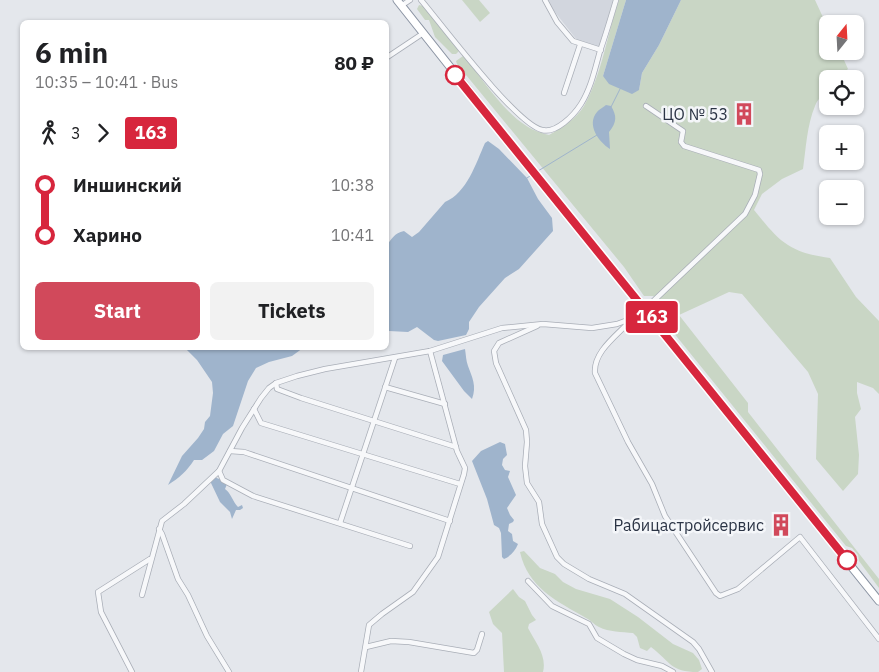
<!DOCTYPE html>
<html lang="en">
<head>
<meta charset="utf-8">
<style>
	:root { --surface:#fff; --page:#f2f2f2; --text:#202124; --muted:#757577; --accent:#d1495b }
	body { margin:0; font-family:"IBM Plex Sans",sans-serif; background:var(--page); color:var(--text); height:100vh; display:flex; flex-direction:column; font-size:19px; white-space:nowrap }
	* { box-sizing:border-box; margin:0 }
	p { font-size:16px; color:var(--muted) }
	.icon { flex:none; width:28px; height:28px; fill:none; stroke:currentColor; stroke-width:2; stroke-linecap:round; stroke-linejoin:round }
	.map { position:relative; flex:1; overflow:hidden }
	.details { position:absolute; left:20px; top:20px; width:369px; height:330px; display:flex; flex-direction:column; background:var(--surface); border-radius:8px; box-shadow:0 1px 4px #0004 }
	.details>* { flex:none }
	.badge { padding:0 10px; border-radius:4px; font-size:18px; line-height:32px }
	.needle { width:32px; rotate:18deg }
	.fabs { position:absolute; left:819px; top:15px; display:grid; gap:10px }
	.fabs a { display:grid; place-items:center; width:45px; height:45px; border-radius:8px; background:var(--surface); box-shadow:0 1px 4px #0004; font-size:25px }
	.map>.badge { position:absolute; translate:-50% -50%; box-shadow:0 0 0 2px #fff }
	.legs { display:flex; align-items:center; gap:8px; height:55px; padding:0 15px; font-size:16px }
	.legs p { margin-inline-start:auto }
	.overview { display:flex; align-items:center; justify-content:space-between; height:85px; padding:0 15px }
	h1 { font-size:28px; font-weight:700; line-height:38px }
	.button { display:flex; gap:10px; margin-top:auto; padding:10px 15px }
	.button a { flex:1; height:58px; border-radius:8px; background:var(--accent); color:#fff; font-size:20px; font-weight:700; line-height:58px; text-align:center }
	.button a+a { background:var(--page); color:var(--text) }
	ul { padding:0 15px; list-style:none }
	li { display:flex; align-items:center; gap:18px; height:50px; font-size:19px }
	li i { display:grid; place-items:center; width:8px; height:100%; margin:0 6px; background:currentColor }
	li i::after { content:''; width:12px; height:12px; margin:-6px; border:4px solid; border-radius:50%; background:var(--surface) }
	li p { margin-inline-start:auto }
	li:first-child i { background:linear-gradient(#0000 50%,currentColor 0) }
	li:last-child i { background:linear-gradient(currentColor 50%,#0000 0) }
	.map>svg:first-child { display:block }
	.built { fill:#d2d6de }
	.green { fill:#c9d6c5 }
	.water { fill:#9fb4cc }
	.lines { fill:none; stroke-linecap:round; stroke-linejoin:round }
	.stream { stroke:#9fb4cc; stroke-width:1 }
	.minor-casing { stroke:#a9aeb7; stroke-width:6 }
	.highway-casing { stroke:#8b94a3; stroke-width:9 }
	.minor { stroke:#f7f8fa; stroke-width:4.5 }
	.highway { stroke:#fff; stroke-width:7 }
	.line-1-casing { stroke:#fff; stroke-width:11 }
	.line-1 { stroke:#d7263d; stroke-width:8 }
	.stop-1-dot { fill:#fff; stroke:#d7263d; stroke-width:2.5 }
	.labels { text-anchor:middle; stroke-width:5; stroke-linejoin:round; paint-order:stroke }
	.poi-label { font-size:16px; fill:#2b3445; stroke:#f4f6f9; text-anchor:end }
</style>
</head>
<body>
<div class="map">
<svg width="879" height="672" viewBox="0 0 879 672">
	<rect width="100%" height="100%" fill="#e4e7ec"/>
	<path class="built" d="M547 0H613L599 47 577 40 547 2Z"/>
	<g class="green">
		<path d="M462 0H479L490 13 480 22Z"/>
		<path d="M619 0H626L603 76 639 90 642 73 659 45 681 0H815L827 26 828 51H840L848 69 837 79H828C827 98 821 92 815 106 807 125 806 148 803 169L782 179 762 194 754 210C764 222 775 237 788 245 800 253 816 256 830 258L856 297 879 321V394L873 388 857 382V393L861 409 855 417 859 455 858 474 843 491 816 459 818 394 808 372 742 294 729 292 679 315 748 403V412L879 579V588L859 561 858 555 852 548 846 546 656 311V305L659 301 653 296H644L624 267 457 64 456 61 463 56C487 82 510 128 549 135 562 128 576 119 584 106 602 74 607 35 619 0Z"/>
		<path d="M419 5 423 6 459 51 456 54H452L435 37 429 20H425L417 9Z"/>
		<path d="M524 551 540 568 555 574 563 582 576 589 610 599 638 617 673 644 693 653 699 660 702 669 698 672C670 672 671 662 651 647L647 651 640 648 637 637 633 633C622 632 609 632 599 627 594 625 591 620 586 618 557 601 528 588 520 552Z"/>
		<path d="M513 589 519 597 525 601 532 615 536 620 529 624 528 628C536 643 547 656 543 672H504L502 633 493 624 489 612Z"/>
	</g>
	<g class="water">
		<path d="M626 0H681L659 45 642 73 639 90 632 94 609 84 603 76Z"/>
		<path d="M606 105 611 106C617 116 617 122 609 132L610 149C599 142 586 125 597 112 599 109 604 107 606 105Z"/>
		<path d="M488 141 499 149 527 178 538 199 552 218 553 231 519 269 505 278 479 307 469 322V329L466 335 438 341 434 340 417 327 408 332 389 331 386 330V246C392 239 394 233 404 231L412 237 419 232 445 202C467 193 476 163 485 143Z"/>
		<path d="M185 348H303L292 356 269 362 256 368 248 381 233 426 223 434 214 451 202 460H194C187 471 179 478 168 485L182 456 198 438 204 429 205 422 210 416 213 393 212 382 197 360Z"/>
		<path d="M465 349C466 355 466 361 468 366 472 377 477 386 472 399L464 391 442 361 443 355Z"/>
		<path d="M500 442 505 444 507 455 503 459 502 465 505 470 510 471 508 477 516 495 507 508 510 515 514 520 513 522 509 524 508 531 512 534 513 541 518 544C515 551 511 556 504 559L502 557 501 533 499 528 494 525 487 499 472 461 481 451Z"/>
		<path d="M214 477 222 480 227 484 225 489C231 493 233 502 238 507L242 505 243 508 240 510H236L232 519 230 512 220 502 211 483 210 481Z"/>
	</g>
	<g class="lines">
		<g class="stream">
			<path d="M611 107 620 89"/>
			<path d="M538 171 597 135"/>
			<path d="M527 178 533 174"/>
		</g>
		<defs>
			<g id="minor">
				<path d="M421 0C442 25 516 124 542 130 556 134 574 115 581 104 591 88 595 69 600 51 606 34 611 17 616 0"/>
				<path d="M545 0 557 22 573 41 601 50"/>
				<path d="M401 6 410 0"/>
				<path d="M386 58 422 34"/>
				<path d="M564 93 580 45"/>
				<path d="M632 319C619 334 593 351 595 373L628 442 652 484 665 516 716 593 720 596 738 589 800 537 879 639"/>
				<path d="M537 326 499 343 494 351 496 363 526 430 527 442 525 466 527 483 539 502 542 524 557 557 564 564 589 579 625 594 693 642 699 649 712 672"/>
				<path d="M276 383 277 389 301 398 456 447"/>
				<path d="M385 387 445 404"/>
				<path d="M254 409 261 423 460 484"/>
				<path d="M230 451 244 452 450 521"/>
				<path d="M219 471 223 480 253 496 410 546"/>
				<path d="M340 523 395 358"/>
				<path d="M159 529 162 534 178 579 188 595 207 636 229 672"/>
				<path d="M528 581 552 606 589 624 597 638 624 654 637 660 662 666 673 672"/>
				<path d="M142 595 162 521 184 504 219 471 242 428 261 398 269 388 276 383 297 376 325 369 430 351 502 328 543 324 592 328 617 324 633 318 645 309 745 214 755 195 760 174 759 170 684 146 681 142 683 131 646 106"/>
				<path d="M366 647 391 641 409 642 474 653 477 650 482 634"/>
				<path d="M132 672 101 612 98 592 150 559"/>
				<path d="M361 672 369 625 382 614 413 592 438 557 464 474 465 468 457 451 430 351"/>
			</g>
			<path id="highway" d="M397 0 500 130 879 601"/>
		</defs>
		<use href="#minor" class="minor-casing"/>
		<use href="#highway" class="highway-casing"/>
		<use href="#minor" class="minor"/>
		<use href="#highway" class="highway"/>
	</g>
	<g class="lines">
		<defs>
			<path id="line-1" d="M455 75 847 560"/>
		</defs>
		<use href="#line-1" class="line-1-casing"/>
		<use href="#line-1" class="line-1"/>
	</g>
	<defs>
		<symbol id="building-bare" viewBox="-9 -9 18 18"><path d="M-4-6H4V6H1V3H-1V6H-4ZM-2.5-4.3h1.7v1.8h-1.7ZM.8-4.3h1.7v1.8H.8ZM-2.5-1h1.7V.8h-1.7ZM.8-1h1.7V.8H.8Z" fill="#d1495b" stroke="#f4f6f9" stroke-width="2.5" paint-order="stroke"/></symbol>
	</defs>
	<g fill-rule="evenodd">
		<use href="#building-bare" x="728" y="98" width="32" height="32"/>
		<use href="#building-bare" x="765" y="509" width="32" height="32"/>
	</g>
	<g class="stop-1-dot">
		<circle cx="455" cy="75" r="9"/>
		<circle cx="847" cy="560" r="9"/>
	</g>
	<g class="labels">
		<g class="poi-label">
			<text x="728" y="120">ЦО № 53</text>
			<text x="764" y="531">Рабицастройсервис</text>
		</g>
	</g>
</svg>
<div class="fabs">
<a><svg class="needle" viewBox="-14 -14 28 28"><path d="M0-13l5 13h-10z" fill="#e53935"/><path d="M0 13l5-13h-10z" fill="#757577"/></svg></a>
<a><svg class="icon" aria-label="locate" viewBox="0 0 24 24"><circle cx="12" cy="12" r="6"/><path d="M12 2v4M12 18v4M2 12h4M18 12h4"/></svg></a>
<a>+</a>
<a>−</a>
</div>
<b class="badge" style="left:652px;top:317px;background:#d7263d;color:#fff">163</b>
<section class="details">
<div class="overview"><div><h1>6 min</h1><p>10:35 – 10:41 · Bus</p></div><b>80 ₽</b></div>
<div class="legs"><svg class="icon" aria-label="walk" viewBox="0 0 24 24"><circle cx="13" cy="4" r="2"/><path d="M13 8l-2 6 4 7M11 14l-3 7M7 12l3-4h3l4 4"/></svg>3<svg class="icon" aria-label="forward" viewBox="0 0 24 24"><path d="M9 5l7 7-7 7"/></svg><b class="badge" style="background:#d7263d;color:#fff">163</b></div>
<ul>
<li><i style="color:#d7263d"></i><b>Иншинский</b><p>10:38</p></li>
<li><i style="color:#d7263d"></i><b>Харино</b><p>10:41</p></li>
</ul>
<div class="button"><a>Start</a><a>Tickets</a></div>
</section>
</div>
</body>
</html>
